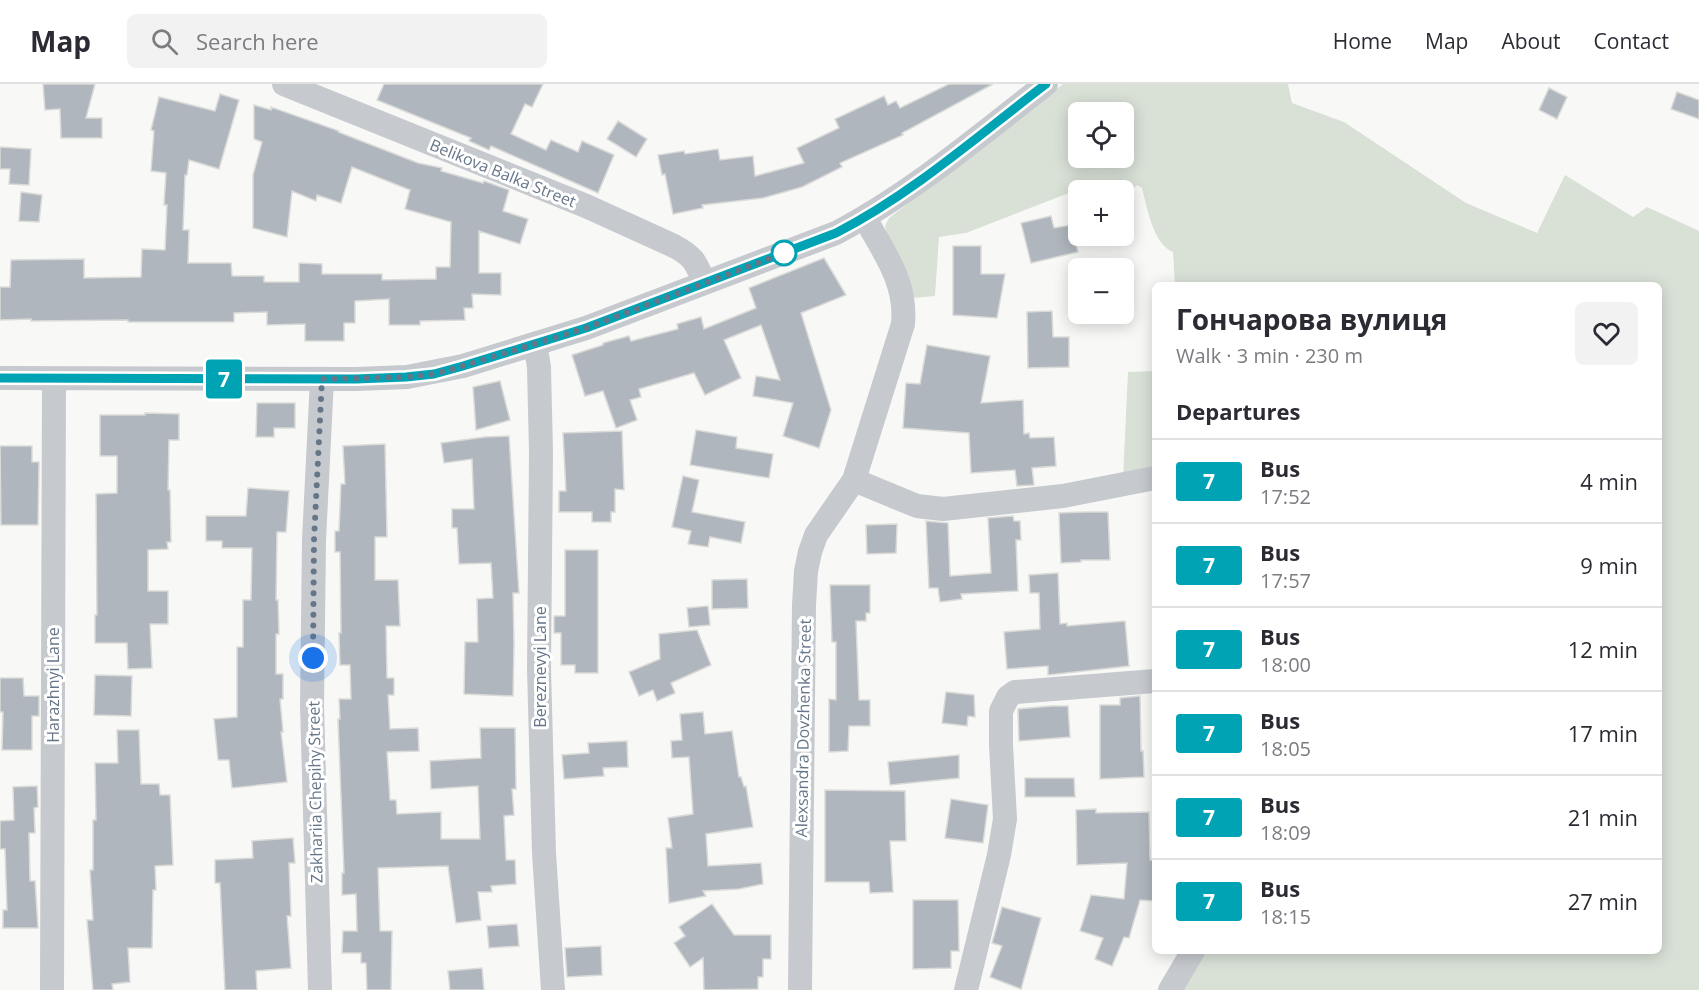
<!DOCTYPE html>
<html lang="en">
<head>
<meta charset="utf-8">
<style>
	:root { --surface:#fff; --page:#f2f2f3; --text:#2b2b33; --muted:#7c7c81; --line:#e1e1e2 }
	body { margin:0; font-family:"Open Sans",sans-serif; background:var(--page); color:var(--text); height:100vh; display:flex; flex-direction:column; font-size:22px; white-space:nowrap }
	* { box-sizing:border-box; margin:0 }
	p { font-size:20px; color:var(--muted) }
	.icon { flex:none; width:33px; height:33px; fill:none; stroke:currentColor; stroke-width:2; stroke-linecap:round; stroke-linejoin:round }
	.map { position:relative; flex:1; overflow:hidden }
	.side { position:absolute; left:1152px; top:198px; width:510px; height:672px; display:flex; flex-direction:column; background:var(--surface); border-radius:9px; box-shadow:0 3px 15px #0003 }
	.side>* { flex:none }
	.badge { padding:0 12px; border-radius:4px; font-size:21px; line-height:39px }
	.buttons { position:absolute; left:1068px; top:18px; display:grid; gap:12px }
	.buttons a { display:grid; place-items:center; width:66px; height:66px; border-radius:9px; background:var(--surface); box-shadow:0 3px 15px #0003; font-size:30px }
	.you { position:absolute; width:30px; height:30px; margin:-15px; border:4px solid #fff; border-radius:50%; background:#1a73e8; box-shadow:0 0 0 9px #1a73e833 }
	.map>.badge { position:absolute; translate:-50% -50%; box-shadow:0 0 0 3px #fff }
	h2 { padding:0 24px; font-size:22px; line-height:54px }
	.round { display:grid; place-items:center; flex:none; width:63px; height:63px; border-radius:9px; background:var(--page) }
	.headline { display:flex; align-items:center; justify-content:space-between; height:102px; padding:0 24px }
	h1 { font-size:28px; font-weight:700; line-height:45px }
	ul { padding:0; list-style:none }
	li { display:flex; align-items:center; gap:18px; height:84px; padding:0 24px; border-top:2px solid var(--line) }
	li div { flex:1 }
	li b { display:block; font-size:22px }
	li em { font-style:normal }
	li .badge { min-width:66px; font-weight:700; text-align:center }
	header { display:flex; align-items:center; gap:36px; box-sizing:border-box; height:84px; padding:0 30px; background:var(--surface); border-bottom:2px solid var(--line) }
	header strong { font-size:28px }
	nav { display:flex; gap:33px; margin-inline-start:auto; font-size:21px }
	.search { width:420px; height:54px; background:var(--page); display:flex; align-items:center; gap:15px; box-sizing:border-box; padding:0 21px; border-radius:9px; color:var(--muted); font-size:22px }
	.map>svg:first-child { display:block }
	.green { fill:#d9e1d7; fill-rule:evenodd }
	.building { fill:#afb6bd; stroke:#dadad8; stroke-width:1.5 }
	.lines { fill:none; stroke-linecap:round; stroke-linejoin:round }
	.minor { stroke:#c6c9ce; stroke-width:24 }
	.line-casing { stroke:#fff; stroke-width:14 }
	.line { stroke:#00a3b4; stroke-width:9 }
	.walk { stroke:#667689; stroke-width:6; stroke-dasharray:0 10.8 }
	.stop-dot { fill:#fff; stroke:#00a3b4; stroke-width:3 }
	.labels { text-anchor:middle; stroke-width:6; stroke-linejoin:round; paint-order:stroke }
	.street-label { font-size:16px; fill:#667689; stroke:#fff }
</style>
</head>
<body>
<header>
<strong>Map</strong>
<div class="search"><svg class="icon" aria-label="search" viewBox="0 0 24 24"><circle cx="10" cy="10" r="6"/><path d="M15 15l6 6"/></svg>Search here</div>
<nav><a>Home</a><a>Map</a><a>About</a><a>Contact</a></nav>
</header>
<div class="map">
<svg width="1699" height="906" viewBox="0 0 1699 906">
	<rect width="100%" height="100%" fill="#f8f9f6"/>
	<g class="green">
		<path d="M1063 0H1288L1292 19 1344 38 1466 119 1537 149 1565 91 1633 133 1647 123 1699 147V906H1173L1196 867H1659V201H1175L1173 168C1153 160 1147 123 1142 104L1137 101 1124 114V106H1107L1100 97 966 149 939 153 935 212 914 214 905 186 888 156 885 142 889 134ZM1078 28H1124V74H1078Z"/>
		<path d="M1155 287V390L1123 394 1128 288Z"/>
	</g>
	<g class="building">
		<path d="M43 0H95L86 34H102V54H61L60 25 45 26Z"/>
		<path d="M384 0H543L532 23 525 20 511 50 546 66 551 56 578 68 582 57 614 71 598 109 491 62 489 66 469 57 471 54 377 16Z"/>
		<path d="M949 0H993L902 49 903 51 840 79 842 83 802 103 763 114 702 121 703 124 673 130 665 90 662 91 658 71 684 67 685 70 718 65 720 76 753 72 755 92 804 79 797 64 839 44 835 35 884 12 888 21 896 17 900 24Z"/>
		<path d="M1549 4 1567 13 1557 35 1539 26Z"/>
		<path d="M1677 8 1699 16V35L1671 25Z"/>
		<path d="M220 10 239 16 219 85 189 76 187 91H185L183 146H189L188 179H231L232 192H264V198H299V179L322 180V190H382V196L436 195V183H450L451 138 405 125 410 106 352 83 341 119 317 111 316 117 292 107 287 153 253 144V91L262 58 254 55V21L271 26V23L339 47 338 48 418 79 442 84 441 87 483 99 484 97 509 106 503 127 528 135 520 160 479 147V189H501V211L472 210 473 224H464L465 236 420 237V241H389V215L355 217V239H344V257H305V240L267 241V228L234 229V238H128V236L31 237V235L0 236V203H10L11 176 84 175V194L141 193 142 165 165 166 167 121H164L166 89 151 87 154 47 151 46 159 13 215 27Z"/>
		<path d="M618 37 647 55 636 73 607 55Z"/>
		<path d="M0 63 31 65 29 101 9 100 10 85H0Z"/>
		<path d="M21 108 42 111 39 138 19 137Z"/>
		<path d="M1051 132 1054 144 1071 141 1078 168 1031 179 1021 139Z"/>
		<path d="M953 162H981V190H1005L997 234 953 231Z"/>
		<path d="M824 174 846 211 801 229 831 326 819 364 783 352 793 319 753 312 756 292 780 296 761 241 724 256 741 294 705 311 694 289 639 305 641 313 630 316 637 336 616 344 603 307 585 312 572 271 603 261V259L629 252 631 257 678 245 677 240 701 233 704 245 756 224 749 204Z"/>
		<path d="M1052 227 1053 253H1069V283L1028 284 1027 228Z"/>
		<path d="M927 261 990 272 981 319 1023 316 1024 350 1029 349 1030 354 1054 353 1056 382 1032 384 1034 401 1017 402 1015 386 971 389 969 349 903 344 906 299 920 300Z"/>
		<path d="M500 297 510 336 476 346 473 303Z"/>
		<path d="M257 319H295V344H274V353H256Z"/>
		<path d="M145 329 179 330V356H169L168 406H170L171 458H167L168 465 148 466V507H168V540H150L152 584 128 585 127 559H95V531H97L96 410 117 409V372H100V331H145Z"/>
		<path d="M696 346 737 353 736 364 773 370 769 394 690 381Z"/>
		<path d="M622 347 624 406 615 405V428H611V438H592V428H559V407H566L563 349Z"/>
		<path d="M509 352 519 509H513L514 560 513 612 464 610 465 558H478L477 515 493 514 491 479 459 480 457 444H452V425H474L472 375 444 379 441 359 485 353Z"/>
		<path d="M385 360 387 453H375V496H398L400 542H386L387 594H394V611H388L390 645 418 644 419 667 387 668 390 716H396L397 730 441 728V755H480L478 702 431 705 430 677 481 674 480 644H515L516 705H512L514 731 504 732 506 776H515L516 800 491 802 492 808H478L481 836 456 839 448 782 378 784 380 847H392L391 906H367L366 879H361V869H342L343 847H357L356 810 342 811V789H344L338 635H340L339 615H351L350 581H340L339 549H341L340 468H335V447H339L341 400H345L343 362Z"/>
		<path d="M0 362H32V378H39L38 441H1Z"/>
		<path d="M683 392 699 396 692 428 745 438 741 459 710 453 708 463 688 460 691 447 672 443Z"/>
		<path d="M248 404 289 407 286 448H277L276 516H278L279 550H276V590H283V615H280L283 648H281L287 698 232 704 229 676H218L214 635 237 633V563H243V516H251L252 464H222V457H206V432H246Z"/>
		<path d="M1084 428H1108L1110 476H1081V478L1061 479 1059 429Z"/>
		<path d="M1013 432 1014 437H1020L1021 456H1016L1018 507 961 510 962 515 940 518 938 504H929L926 437 948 439 950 492 991 489 988 434Z"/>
		<path d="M897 440 896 469 867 470 866 441Z"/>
		<path d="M565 466H598V589H575V581H561V549H554V532H565Z"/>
		<path d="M1058 489 1060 540 1067 539V542L1125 537 1129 582 1048 591V582L1007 585 1004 548 1040 545 1039 509H1030L1029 491Z"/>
		<path d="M747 495 748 524 712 525V496Z"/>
		<path d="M830 501H870V529H866V537H856L859 616H870V642H849L848 667 829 668V615L836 616V558H832Z"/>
		<path d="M708 522 710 541 689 543 687 524Z"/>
		<path d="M697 546 711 581 671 599 675 609 657 617 653 606 639 612 629 588 660 575 659 550Z"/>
		<path d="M95 591 132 592 131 632 94 631Z"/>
		<path d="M0 594H23L24 612H39V632H32V666H2L3 628H0Z"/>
		<path d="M946 608 974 611 975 633 968 632 967 642 942 639Z"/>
		<path d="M1140 612 1141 667H1143L1144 693 1100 695V621H1120V614Z"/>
		<path d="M1051 622H1068L1070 653 1019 657 1018 625Z"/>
		<path d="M703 628 705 650 732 647 739 693H741L744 703 746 702 753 743 706 750 708 782 761 779 763 800 739 805 703 807 706 812 669 819 666 764H672L668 734 693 730 689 673 672 674 671 657 682 656 680 630Z"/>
		<path d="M117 646H139L141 700H159L160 711H170L173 781 155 782 156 806H153L152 864H128L130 898 112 900 113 906H93L87 836H93L90 786H93V736H96L95 679H118Z"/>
		<path d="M627 657 628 683 603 684 604 692 564 695 562 671 589 669 588 659Z"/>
		<path d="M959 671V694L890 701 888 678Z"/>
		<path d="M1025 694H1074L1075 713H1025Z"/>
		<path d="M37 702 38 723 34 724 35 749H29L30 797H35L38 844H3V826H7L5 765H0V737L14 736 13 703Z"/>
		<path d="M825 706 905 707 906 757H890L893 808 870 809 869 798H825Z"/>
		<path d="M951 715 988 721 983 759 945 754Z"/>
		<path d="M1096 725V729L1149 728 1150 776 1155 777V817L1140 816 1129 854 1124 853 1112 882 1095 875 1103 854 1080 847 1091 811 1124 815 1127 779 1077 781 1076 726Z"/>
		<path d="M293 754 295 779H289L291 832H287L291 884 256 887 257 906H225L220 799H215V776L253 774 252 757Z"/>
		<path d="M913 816H958L959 867H951V884L913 885Z"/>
		<path d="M712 820 734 851H771V875H763V893H758V905L704 906 703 874 690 883 674 859 685 852 679 843Z"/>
		<path d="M1002 823 1041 834 1021 905 990 893 1002 862 992 859Z"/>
		<path d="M517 840 519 862 489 864 487 842Z"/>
		<path d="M601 862 602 891 567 893 565 864Z"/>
		<path d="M482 884 484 906H450L448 887Z"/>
	</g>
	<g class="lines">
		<g class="minor">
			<path d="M284 0 586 122 674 162C693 172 696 178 704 198"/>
			<path d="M535 260 539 283 541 369 539 585 544 769 553 906"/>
			<path d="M0 294 356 295 407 293 463 282 586 244 836 149C912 109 979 52 1046 0"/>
			<path d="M854 396 917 422 943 425 1063 412 1155 394"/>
			<path d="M52 906 54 295"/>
			<path d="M320 906 312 621 314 456 322 295"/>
			<path d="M800 906 804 521 806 487 810 468 816 451 854 396 903 240C907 198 884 169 865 134"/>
			<path d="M966 906 999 771 1005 735 1001 661V627L1008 613 1015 608 1155 597"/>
			<path d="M1170 906 1193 867"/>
		</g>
	</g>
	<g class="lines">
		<defs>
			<path id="line" d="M0 294 356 295 406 293 434 290 463 282 586 244 836 149C912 110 979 51 1046 0"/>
		</defs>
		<use href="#line" class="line-casing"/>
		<use href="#line" class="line"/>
		<path class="walk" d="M313 574 314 456 322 295 406 293 434 290 463 282 586 244 784 169"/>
	</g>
	<circle class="stop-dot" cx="784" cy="169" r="12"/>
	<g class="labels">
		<g class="street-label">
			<text transform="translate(503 89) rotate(22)" y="6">Belikova Balka Street</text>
			<text transform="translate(540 583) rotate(-90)" y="6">Bereznevyi Lane</text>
			<text transform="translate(53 601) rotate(-90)" y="6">Harazhnyi Lane</text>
			<text transform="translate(803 644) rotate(-89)" y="6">Alexsandra Dovzhenka Street</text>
			<text transform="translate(315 708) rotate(-91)" y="6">Zakhariia Chepihy Street</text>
		</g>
	</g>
</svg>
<div class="buttons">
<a><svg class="icon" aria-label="locate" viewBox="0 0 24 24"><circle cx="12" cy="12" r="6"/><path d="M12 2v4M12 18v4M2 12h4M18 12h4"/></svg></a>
<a>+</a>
<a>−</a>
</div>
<div class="you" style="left:313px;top:574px"></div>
<b class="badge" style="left:224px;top:295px;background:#00a3b4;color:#fff">7</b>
<section class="side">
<div class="headline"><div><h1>Гончарова вулиця</h1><p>Walk · 3 min · 230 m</p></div><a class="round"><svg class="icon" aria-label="heart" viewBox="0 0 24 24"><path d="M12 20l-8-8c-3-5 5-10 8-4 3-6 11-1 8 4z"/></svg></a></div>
<h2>Departures</h2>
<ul>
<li><span class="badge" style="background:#00a3b4;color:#fff">7</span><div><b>Bus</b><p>17:52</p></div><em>4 min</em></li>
<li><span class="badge" style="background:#00a3b4;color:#fff">7</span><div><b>Bus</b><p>17:57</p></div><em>9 min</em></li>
<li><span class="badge" style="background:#00a3b4;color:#fff">7</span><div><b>Bus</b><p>18:00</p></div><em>12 min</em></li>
<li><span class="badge" style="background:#00a3b4;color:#fff">7</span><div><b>Bus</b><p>18:05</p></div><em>17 min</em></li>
<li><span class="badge" style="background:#00a3b4;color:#fff">7</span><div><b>Bus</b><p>18:09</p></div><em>21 min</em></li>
<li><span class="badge" style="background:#00a3b4;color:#fff">7</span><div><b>Bus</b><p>18:15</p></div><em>27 min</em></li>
</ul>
</section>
</div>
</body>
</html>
